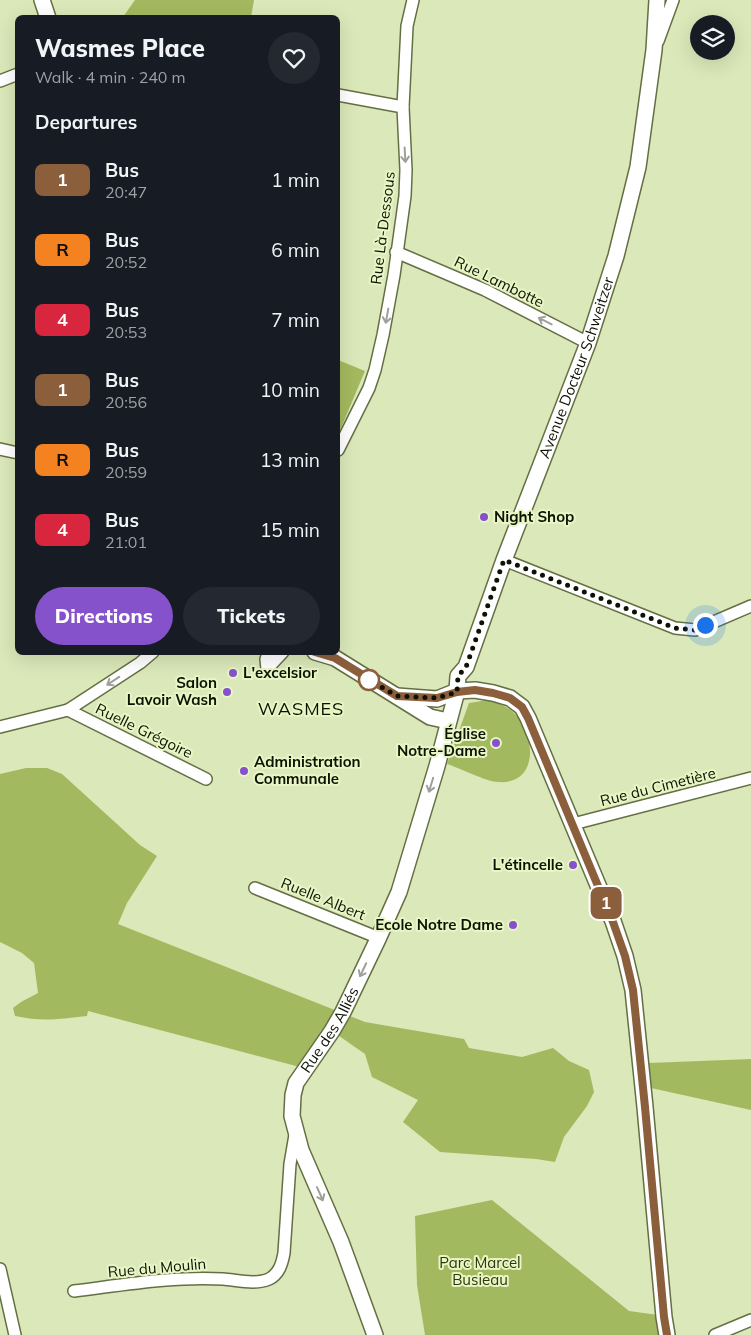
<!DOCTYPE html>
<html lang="en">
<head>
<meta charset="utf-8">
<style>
	:root { --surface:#171b24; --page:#242831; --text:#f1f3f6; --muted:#9ea1a6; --accent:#8652cb }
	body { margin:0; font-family:Mulish,sans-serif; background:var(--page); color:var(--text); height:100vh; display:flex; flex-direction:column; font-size:19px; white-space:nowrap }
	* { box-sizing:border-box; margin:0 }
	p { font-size:16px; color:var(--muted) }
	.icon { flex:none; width:28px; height:28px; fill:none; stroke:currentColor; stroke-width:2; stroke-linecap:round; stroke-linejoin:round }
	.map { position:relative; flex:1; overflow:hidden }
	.details { position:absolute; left:15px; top:15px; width:325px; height:640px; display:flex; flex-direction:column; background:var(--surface); border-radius:8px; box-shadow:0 5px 20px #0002 }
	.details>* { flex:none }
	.badge { padding:0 10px; border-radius:8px; font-size:18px; line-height:32px }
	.controls { position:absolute; left:690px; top:15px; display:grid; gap:10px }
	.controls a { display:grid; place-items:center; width:45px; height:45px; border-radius:50%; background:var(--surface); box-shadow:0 5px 20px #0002; font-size:25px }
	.you { position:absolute; width:25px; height:25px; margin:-12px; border:4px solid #fff; border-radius:50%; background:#1a73e8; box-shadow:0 0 0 8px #1a73e833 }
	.map>.badge { position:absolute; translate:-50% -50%; box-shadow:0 0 0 2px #fff }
	h2 { padding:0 20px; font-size:19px; line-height:45px }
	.round { display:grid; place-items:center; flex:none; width:52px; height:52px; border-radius:26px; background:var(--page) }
	.headline { display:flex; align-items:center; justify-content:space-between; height:85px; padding:0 20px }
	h1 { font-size:24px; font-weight:800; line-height:38px }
	.cta { display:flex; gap:10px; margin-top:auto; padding:10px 20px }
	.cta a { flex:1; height:58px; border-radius:30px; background:var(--accent); color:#fff; font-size:20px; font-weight:800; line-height:58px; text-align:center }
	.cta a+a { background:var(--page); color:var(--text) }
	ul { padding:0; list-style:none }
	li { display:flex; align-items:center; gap:15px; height:70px; padding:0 20px }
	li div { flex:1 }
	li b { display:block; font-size:19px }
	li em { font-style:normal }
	li .badge { min-width:55px; font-weight:700; text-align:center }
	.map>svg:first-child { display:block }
	.green { fill:#a3b95f }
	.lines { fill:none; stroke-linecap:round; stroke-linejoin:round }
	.minor-casing { stroke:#646f44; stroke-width:14 }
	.tertiary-casing { stroke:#646f44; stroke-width:18 }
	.minor { stroke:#fff; stroke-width:11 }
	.tertiary { stroke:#fff; stroke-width:15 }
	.oneway { stroke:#9fa09a }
	.line-casing { stroke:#fff; stroke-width:11 }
	.line { stroke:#8b5e3c; stroke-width:8 }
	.walk { stroke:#0e1203; stroke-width:5; stroke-dasharray:0 9 }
	.poi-dot { fill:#8652cb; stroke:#e8f5c5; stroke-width:2 }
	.stop-dot { fill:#fff; stroke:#8b5e3c; stroke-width:2.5 }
	.labels { text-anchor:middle; stroke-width:4; stroke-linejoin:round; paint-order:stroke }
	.street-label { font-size:15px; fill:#0e1203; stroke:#e8f5c5 }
	.poi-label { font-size:15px; font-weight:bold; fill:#0e1203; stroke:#e8f5c5; text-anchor:end }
	.park-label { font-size:15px; fill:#2e3809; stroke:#e8f5c5 }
	.quarter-label { font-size:18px; letter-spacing:1px; fill:#0e1203; stroke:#e8f5c5 }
</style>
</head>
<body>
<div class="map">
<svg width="751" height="1335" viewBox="0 0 751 1335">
	<rect width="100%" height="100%" fill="#dbe8b9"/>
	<g class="green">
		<path d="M135 0H254L251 17H123Z"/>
		<path d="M338 360 365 371 338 435Z"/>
		<path d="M488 700C498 703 507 706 515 714 536 735 539 785 498 782 487 782 460 768 447 764L469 703Z"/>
		<path d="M26 768H47L62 774 140 845 157 856 127 903 118 924 365 1022 464 1039 469 1048 522 1057 553 1048 569 1061 589 1070 594 1092 587 1106 564 1137 555 1162 536 1159 440 1152 403 1122 418 1100 372 1077 365 1054 332 1031 308 1065 296 1066 88 1011 87 1016C59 1019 43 1022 15 1016L13 1008 21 1002 38 993 34 963 22 953 0 942V774Z"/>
		<path d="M751 1059V1110L651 1088 649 1063Z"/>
		<path d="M492 1200 629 1311 658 1315 662 1335H425L417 1285 415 1216Z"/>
	</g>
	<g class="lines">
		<defs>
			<g id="minor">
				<path d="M658 41 673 0"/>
				<path d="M0 81 18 74"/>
				<path d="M338 95 403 107"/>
				<path d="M396 252 485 290 588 343"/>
				<path d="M0 449 18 453"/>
				<path d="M338 450 369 388 375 370 383 335 394 275 405 196 406 170 403 107 407 26 413 0"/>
				<path d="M504 560 675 628 695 630 751 606"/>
				<path d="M267 669 283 652"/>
				<path d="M267 669 266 659 269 652"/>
				<path d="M68 710 206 779"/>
				<path d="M0 727 68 710 140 663 153 652"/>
				<path d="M573 824 751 778"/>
				<path d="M255 888 379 938"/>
				<path d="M0 1269 15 1335"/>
				<path d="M74 1291C123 1285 174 1276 223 1279 237 1280 256 1285 269 1279 279 1274 282 1264 284 1253L290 1164 295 1135"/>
				<path d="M715 1335 751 1320"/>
			</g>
			<g id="tertiary">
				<path d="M42 0 48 18"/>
				<path d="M315 652 335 658 430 717 448 721"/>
				<path d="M397 696 437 699 457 691 475 690 493 693 510 698 522 707 528 718 613 921 625 956 633 990 645 1107 664 1317 667 1335"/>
				<path id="s1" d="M375 1335 341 1242 301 1150 292 1116 293 1095 296 1083 332 1031 343 1012 378 939 399 892 437 766 457 691 458 676 466 667 504 560 588 343 616 256 638 167 654 50 657 0"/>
			</g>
		</defs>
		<use href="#minor" class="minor-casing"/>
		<use href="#tertiary" class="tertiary-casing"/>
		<use href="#minor" class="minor"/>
		<use href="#tertiary" class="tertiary"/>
	</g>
	<defs><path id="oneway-shaft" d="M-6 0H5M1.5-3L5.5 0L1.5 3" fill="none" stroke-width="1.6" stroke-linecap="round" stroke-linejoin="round" transform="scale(1.25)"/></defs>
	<g class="oneway">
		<use href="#oneway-shaft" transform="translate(405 155) rotate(87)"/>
		<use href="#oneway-shaft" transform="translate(387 316) rotate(100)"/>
		<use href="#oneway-shaft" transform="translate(545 321) rotate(-153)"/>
		<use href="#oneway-shaft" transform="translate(113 681) rotate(147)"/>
		<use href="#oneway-shaft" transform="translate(431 785) rotate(107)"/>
		<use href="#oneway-shaft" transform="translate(363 970) rotate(115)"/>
		<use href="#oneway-shaft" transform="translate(320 1194) rotate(66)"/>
	</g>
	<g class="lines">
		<defs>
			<path id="line" d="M315 652 335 658 397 696 437 698 457 692 475 690 493 693 510 698 522 707 528 718 613 922 625 956 633 990 645 1107 664 1317 667 1335"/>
		</defs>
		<use href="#line" class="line-casing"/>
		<use href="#line" class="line"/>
		<path class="walk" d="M369 680 368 679 397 696 437 698 457 692 458 676 466 667 504 560 675 628 695 630 705 625"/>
	</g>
	<g class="poi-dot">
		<circle cx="484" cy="517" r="5"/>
		<circle cx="233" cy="673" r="5"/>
		<circle cx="227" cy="692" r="5"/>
		<circle cx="496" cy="743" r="5"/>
		<circle cx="244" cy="771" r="5"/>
		<circle cx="573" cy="865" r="5"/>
		<circle cx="513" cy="925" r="5"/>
	</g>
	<circle class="stop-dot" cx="369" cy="680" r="10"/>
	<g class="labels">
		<g class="street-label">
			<text transform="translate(383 228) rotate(-83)" y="5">Rue Là-Dessous</text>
			<text transform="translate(499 282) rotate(26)" y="5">Rue Lambotte</text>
			<text dy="5" stroke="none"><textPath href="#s1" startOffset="1041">Avenue Docteur Schweitzer</textPath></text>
			<text transform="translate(144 731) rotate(26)" y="5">Ruelle Grégoire</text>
			<text transform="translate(658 787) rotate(-14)" y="5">Rue du Cimetière</text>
			<text transform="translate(323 899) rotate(22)" y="5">Ruelle Albert</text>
			<text dy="5" stroke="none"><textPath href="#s1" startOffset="331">Rue des Alliés</textPath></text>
			<text transform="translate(157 1268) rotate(-5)" y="5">Rue du Moulin</text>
		</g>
		<g class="poi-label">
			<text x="494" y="522" text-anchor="start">Night Shop</text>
			<text x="243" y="678" text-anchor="start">L'excelsior</text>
			<text x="217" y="688">Salon<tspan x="217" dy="17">Lavoir Wash</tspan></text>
			<text x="486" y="739">Église<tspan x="486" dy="17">Notre-Dame</tspan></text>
			<text x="254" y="767" text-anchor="start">Administration<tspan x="254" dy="17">Communale</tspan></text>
			<text x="563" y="870">L'étincelle</text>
			<text x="503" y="930">Ecole Notre Dame</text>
		</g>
		<g class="park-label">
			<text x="480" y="1268">Parc Marcel<tspan x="480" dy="17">Busieau</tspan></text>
		</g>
		<g class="quarter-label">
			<text x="301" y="715">WASMES</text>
		</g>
	</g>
</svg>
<div class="controls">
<a><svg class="icon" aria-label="layers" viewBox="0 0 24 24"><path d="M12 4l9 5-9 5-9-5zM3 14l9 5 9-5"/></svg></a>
</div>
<div class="you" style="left:705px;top:625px"></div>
<b class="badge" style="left:606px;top:903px;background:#8b5e3c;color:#fff">1</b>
<section class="details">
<div class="headline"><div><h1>Wasmes Place</h1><p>Walk · 4 min · 240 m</p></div><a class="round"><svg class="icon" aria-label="heart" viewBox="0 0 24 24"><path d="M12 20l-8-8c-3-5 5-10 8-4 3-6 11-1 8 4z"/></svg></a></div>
<h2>Departures</h2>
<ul>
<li><span class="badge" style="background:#8b5e3c;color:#fff">1</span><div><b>Bus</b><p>20:47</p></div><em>1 min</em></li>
<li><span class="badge" style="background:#f58220;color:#111">R</span><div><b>Bus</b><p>20:52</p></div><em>6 min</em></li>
<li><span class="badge" style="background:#d7263d;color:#fff">4</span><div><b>Bus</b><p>20:53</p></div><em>7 min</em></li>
<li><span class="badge" style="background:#8b5e3c;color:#fff">1</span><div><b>Bus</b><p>20:56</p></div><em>10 min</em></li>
<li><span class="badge" style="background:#f58220;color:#111">R</span><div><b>Bus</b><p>20:59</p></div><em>13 min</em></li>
<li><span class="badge" style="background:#d7263d;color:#fff">4</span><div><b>Bus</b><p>21:01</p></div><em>15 min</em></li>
</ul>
<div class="cta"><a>Directions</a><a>Tickets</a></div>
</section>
</div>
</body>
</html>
